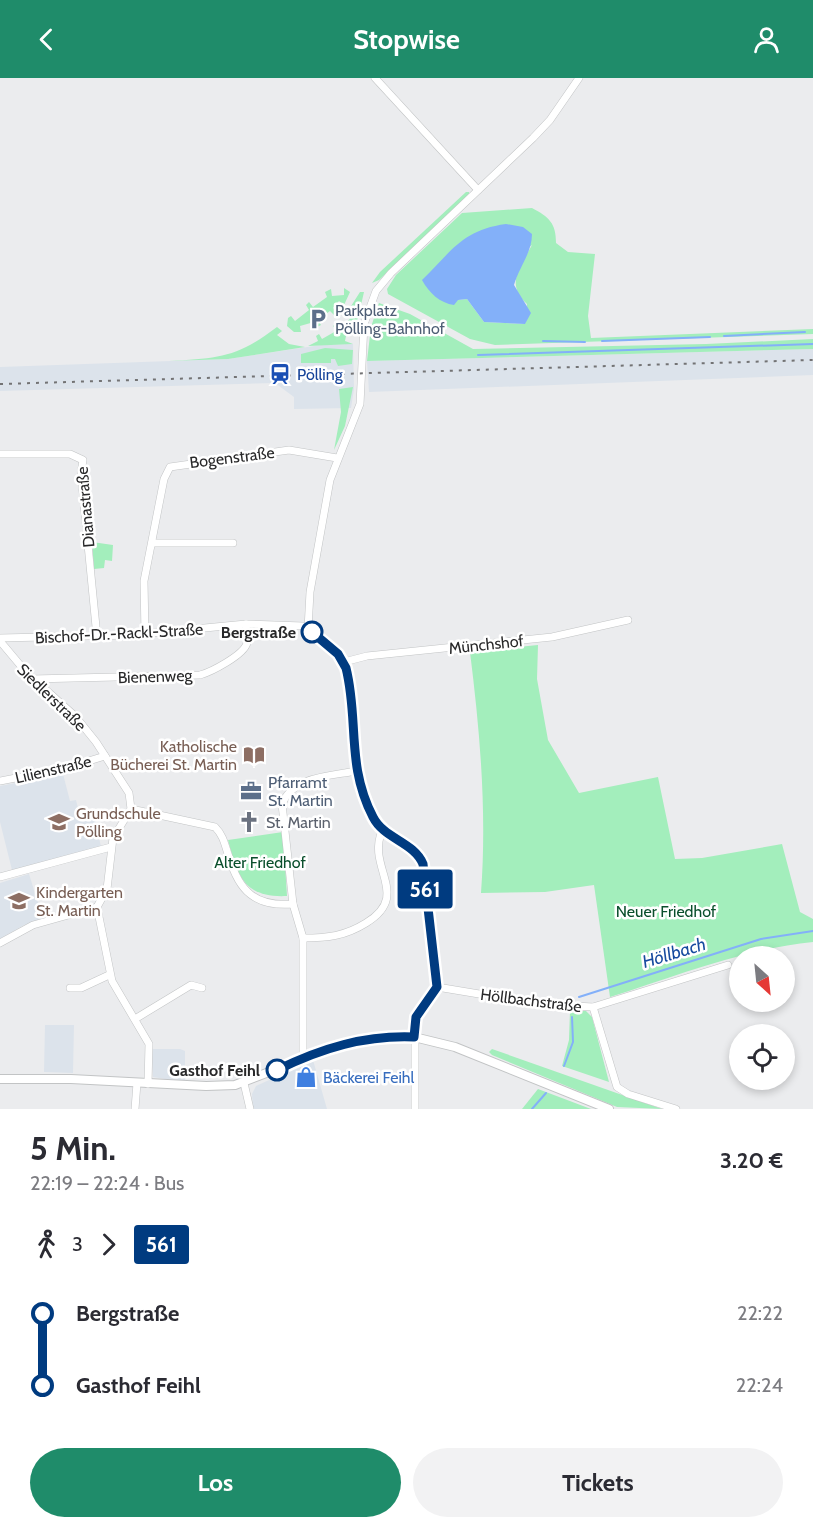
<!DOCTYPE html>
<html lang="de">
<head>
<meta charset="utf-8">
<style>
	:root { --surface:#fff; --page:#f2f2f3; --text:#2b2b33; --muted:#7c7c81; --accent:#1f8c6a }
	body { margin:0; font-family:Cabin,sans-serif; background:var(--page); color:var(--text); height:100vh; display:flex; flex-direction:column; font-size:22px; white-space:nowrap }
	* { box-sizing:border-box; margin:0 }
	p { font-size:20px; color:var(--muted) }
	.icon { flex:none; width:33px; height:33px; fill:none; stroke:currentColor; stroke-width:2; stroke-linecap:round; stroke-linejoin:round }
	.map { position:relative; height:1031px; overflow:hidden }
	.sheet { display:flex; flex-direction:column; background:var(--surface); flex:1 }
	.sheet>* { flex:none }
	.badge { padding:0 12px; border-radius:4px; font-size:21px; line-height:39px }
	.needle { width:39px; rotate:153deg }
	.buttons { position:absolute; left:729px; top:868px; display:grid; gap:12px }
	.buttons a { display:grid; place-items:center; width:66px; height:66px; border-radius:50%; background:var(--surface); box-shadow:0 3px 9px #0003; font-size:30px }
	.map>.badge { position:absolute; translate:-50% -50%; box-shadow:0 0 0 3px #fff }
	.legs { display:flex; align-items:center; gap:9px; height:66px; padding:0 30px; font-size:20px }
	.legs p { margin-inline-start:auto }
	.headline { display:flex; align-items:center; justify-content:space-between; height:102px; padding:0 30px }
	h1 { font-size:33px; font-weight:700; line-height:45px }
	.button { display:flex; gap:12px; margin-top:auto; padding:12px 30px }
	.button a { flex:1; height:69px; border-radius:36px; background:var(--accent); color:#fff; font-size:24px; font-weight:700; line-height:69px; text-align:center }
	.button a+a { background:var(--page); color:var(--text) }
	ul { padding:0 30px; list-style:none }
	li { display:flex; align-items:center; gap:21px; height:72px; font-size:22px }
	li i { display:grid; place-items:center; width:9px; height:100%; margin:0 8px; background:currentColor }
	li i::after { content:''; width:15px; height:15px; margin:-8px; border:4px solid; border-radius:50%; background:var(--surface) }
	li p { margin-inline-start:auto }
	li:first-child i { background:linear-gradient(#0000 50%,currentColor 0) }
	li:last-child i { background:linear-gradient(currentColor 50%,#0000 0) }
	header { display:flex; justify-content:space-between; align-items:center; height:78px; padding:0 30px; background:var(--accent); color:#fff; font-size:27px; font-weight:700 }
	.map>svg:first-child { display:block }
	.built { fill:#dce3eb }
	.green { fill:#a3eebc; fill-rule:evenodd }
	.water { fill:#83b0f9 }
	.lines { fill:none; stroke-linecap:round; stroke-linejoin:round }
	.stream { stroke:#83b0f9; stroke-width:2 }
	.minor-casing { stroke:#c2c4c5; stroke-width:8 }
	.tertiary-casing { stroke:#c2c4c5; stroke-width:10 }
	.minor { stroke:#fff; stroke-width:7 }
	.tertiary { stroke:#fff; stroke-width:8 }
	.rail { stroke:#737374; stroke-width:2; stroke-dasharray:3 6; stroke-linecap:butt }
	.line-1-casing { stroke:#fff; stroke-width:14 }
	.line-1 { stroke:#003b80; stroke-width:9 }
	.stop-1-dot { fill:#fff; stroke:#003b80; stroke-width:3 }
	.labels { text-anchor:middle; stroke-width:5; stroke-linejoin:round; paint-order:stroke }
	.service-label { font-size:16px; fill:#4e5e75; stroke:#fff; text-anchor:start }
	.transit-label { font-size:16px; fill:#164399; stroke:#fff; text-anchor:start }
	.street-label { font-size:16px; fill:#282829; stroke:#fff }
	.stop-label { font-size:16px; font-weight:bold; fill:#282829; stroke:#fff; text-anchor:end }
	.education-label { font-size:16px; fill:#785e54; stroke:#fff; text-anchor:start }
	.worship-label { font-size:16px; fill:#5b616d; stroke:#fff; text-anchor:start }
	.park-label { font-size:16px; fill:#0a4f2c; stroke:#fff }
	.shop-label { font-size:16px; fill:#366cbe; stroke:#fff; text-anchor:start }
	.water-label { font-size:18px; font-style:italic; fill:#174b9f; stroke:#fff }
</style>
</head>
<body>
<header><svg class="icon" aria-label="back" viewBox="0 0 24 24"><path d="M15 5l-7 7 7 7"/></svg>Stopwise<svg class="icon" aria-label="person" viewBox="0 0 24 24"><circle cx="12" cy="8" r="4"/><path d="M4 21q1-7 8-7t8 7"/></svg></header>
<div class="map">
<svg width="813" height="1031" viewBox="0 0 813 1031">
	<rect width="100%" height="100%" fill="#ebecee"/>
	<g class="built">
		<path d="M353 266 354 311 351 330 294 331V319L275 305 0 313V289L228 281 321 267Z"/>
		<path d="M813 271V297L369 314 367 283Z"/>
		<path d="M63 696 70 723 76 722 81 743 95 740 101 769 12 792 0 744V708Z"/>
		<path d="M29 796 43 841 24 847 0 861V805Z"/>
		<path d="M45 947H74L73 995 44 994Z"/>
		<path d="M152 971H180L185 973V1004L153 999Z"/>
		<path d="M313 982 327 1031H253L252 1016 256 1008Z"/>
	</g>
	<g class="green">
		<path d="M466 114H469V117L379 202 372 205 380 194Z"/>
		<path d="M532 130C549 139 556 145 556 165L568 174 595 176 588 238 591 260 813 251V256L495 267 470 261 388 216 387 211 396 197 462 135ZM532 167C520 189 505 206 527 226L525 246 484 244 467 221 458 222Z"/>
		<path d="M344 210 350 214 344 227 339 223 333 230 338 234 334 237 330 233 318 242 321 247 317 249 314 244 300 248 301 254H294L287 248 288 240 291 238 295 243 309 232 306 227 309 224 313 229 327 219 325 214 331 211 332 218 344 217Z"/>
		<path d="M360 214H364L356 249 348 248 345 263 353 266 308 268 318 263 316 258 319 256 322 261 336 253 333 248 336 245 340 250 351 240 346 236Z"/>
		<path d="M379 225 410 236 473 271 706 266 813 261V271L367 283 371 249Z"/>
		<path d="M277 249 282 253 277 257 289 266 305 269 228 281 169 283C219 280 236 280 277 249Z"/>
		<path d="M325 270 353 272 352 286 338 288 335 281H331V285H301V276Z"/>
		<path d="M353 309 345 348 334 372 341 334 339 311Z"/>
		<path d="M92 464 113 467 112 483 105 482 104 490 94 491Z"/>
		<path d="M538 567 537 601 548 662 579 715 658 699 675 781 702 780 782 766 800 834 813 841V864C743 871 676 898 610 919L594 807 545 814 481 815C487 734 480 654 470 574Z"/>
		<path d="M283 754 287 818C245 820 238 800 228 762Z"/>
		<path d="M570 933H586L592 939 609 1004 562 988 569 962Z"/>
		<path d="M492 971 662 1031 617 1029 492 977 489 974Z"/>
		<path d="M538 1011 591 1031H522Z"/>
	</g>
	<path class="water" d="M506 146 523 149 532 156C532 175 519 189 514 207L531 235 525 246 484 244 467 221 458 222 454 227C440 225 429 215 422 202 452 173 462 152 506 146Z"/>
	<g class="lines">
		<g class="stream">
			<path d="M724 258 805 254"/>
			<path d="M543 263 585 264"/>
			<path d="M602 263 710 259"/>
			<path d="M478 277 813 266"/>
			<path d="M579 919 761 861 813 853"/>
			<path d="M564 988 573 964 572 939"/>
			<path d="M532 1031 546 1015"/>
		</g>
		<defs>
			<g id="minor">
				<path d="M375 0 478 112"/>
				<path d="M0 376H70L83 382 81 395 97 559"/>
				<path d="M152 465H233"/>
				<path d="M308 551 310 514 330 402 360 326 364 246 376 213 391 195 533 60 550 42 579 0"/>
				<path d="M145 556 144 503 164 401 170 389 289 372 337 380"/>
				<path d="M0 560 132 557 246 546 303 548 332 570 344 584 348 597 356 693 371 735 382 753 416 774 423 786 437 909 415 943V1031"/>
				<path d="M0 563 26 594 75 638 96 664 129 715 131 731 113 760 107 811 97 829 112 903 149 966 148 1006"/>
				<path d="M344 584 367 578 552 559 628 542"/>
				<path d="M32 601 200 597C211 594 244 577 247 565 248 559 246 552 246 546"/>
				<path d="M0 703 62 691 105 678"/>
				<path d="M131 731 215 749C224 758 225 768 229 779 239 813 255 829 293 826"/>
				<path d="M0 799 111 769"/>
				<path d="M303 860C328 860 345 858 366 845 412 817 366 790 382 753"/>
				<path d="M0 865 33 847 97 829"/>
				<path d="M437 909 539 926 593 929 728 887"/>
				<path d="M70 910H81L109 897"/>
				<path d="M593 929 617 1009 628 1016 676 1031"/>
				<path d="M135 941 191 907 202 910"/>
				<path d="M303 980V860L293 826 282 726C293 698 331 698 356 693"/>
				<path d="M244 1005 250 1031"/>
				<path d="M135 1031 137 1005"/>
			</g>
			<path id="tertiary" d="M0 1001H71L206 1008 235 1007 345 965 375 960 414 959 455 969 609 1031"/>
		</defs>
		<use href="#minor" class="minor-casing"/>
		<use href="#tertiary" class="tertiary-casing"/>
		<use href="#minor" class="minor"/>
		<use href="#tertiary" class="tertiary"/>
		<path class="rail" d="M0 306 813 282"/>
	</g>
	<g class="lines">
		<defs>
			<path id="line-1" d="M277 992C322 970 365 957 414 959L416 939 437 909 423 786C414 764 384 761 373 739 346 687 359 642 346 590L338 576 312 554"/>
		</defs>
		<use href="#line-1" class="line-1-casing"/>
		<use href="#line-1" class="line-1"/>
	</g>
	<defs>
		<symbol id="parking-bare" viewBox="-9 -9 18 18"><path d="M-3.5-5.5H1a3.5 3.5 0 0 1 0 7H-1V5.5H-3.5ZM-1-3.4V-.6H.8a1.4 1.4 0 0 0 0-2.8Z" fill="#5c6f8a" stroke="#fff" stroke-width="2.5" paint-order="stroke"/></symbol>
		<symbol id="station-bare" viewBox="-9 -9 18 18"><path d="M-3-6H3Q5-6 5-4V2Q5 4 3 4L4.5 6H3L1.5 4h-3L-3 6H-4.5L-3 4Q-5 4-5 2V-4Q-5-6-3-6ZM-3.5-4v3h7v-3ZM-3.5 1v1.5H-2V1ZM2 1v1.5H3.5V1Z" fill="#1a4fb4" stroke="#fff" stroke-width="2.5" paint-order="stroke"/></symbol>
		<symbol id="library-bare" viewBox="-9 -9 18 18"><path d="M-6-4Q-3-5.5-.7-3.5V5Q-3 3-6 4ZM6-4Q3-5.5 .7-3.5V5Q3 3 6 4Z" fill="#8d6e63" stroke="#fff" stroke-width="2.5" paint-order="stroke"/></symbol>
		<symbol id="office-bare" viewBox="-9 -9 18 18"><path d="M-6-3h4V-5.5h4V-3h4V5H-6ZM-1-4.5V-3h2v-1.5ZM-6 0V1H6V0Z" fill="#5c6f8a" stroke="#fff" stroke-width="2.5" paint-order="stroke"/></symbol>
		<symbol id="school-bare" viewBox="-9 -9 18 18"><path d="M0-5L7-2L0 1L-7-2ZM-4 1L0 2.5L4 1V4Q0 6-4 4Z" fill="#8d6e63" stroke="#fff" stroke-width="2.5" paint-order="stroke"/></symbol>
		<symbol id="church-bare" viewBox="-9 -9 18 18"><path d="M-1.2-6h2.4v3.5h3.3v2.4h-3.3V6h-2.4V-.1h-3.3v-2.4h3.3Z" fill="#6b7280" stroke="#fff" stroke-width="2.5" paint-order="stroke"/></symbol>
		<symbol id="shop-bare" viewBox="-9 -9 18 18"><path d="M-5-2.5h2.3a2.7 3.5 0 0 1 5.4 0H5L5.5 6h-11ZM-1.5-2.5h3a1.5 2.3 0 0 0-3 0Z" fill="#3f7fe0" stroke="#fff" stroke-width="2.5" paint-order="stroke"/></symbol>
	</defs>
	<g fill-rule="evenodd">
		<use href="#parking-bare" x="303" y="226" width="30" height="30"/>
		<use href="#station-bare" x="265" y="281" width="30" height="30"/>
		<use href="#library-bare" x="239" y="662" width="30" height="30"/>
		<use href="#office-bare" x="236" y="698" width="30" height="30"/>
		<use href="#school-bare" x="44" y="729" width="30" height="30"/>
		<use href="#church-bare" x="234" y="729" width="30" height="30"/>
		<use href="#school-bare" x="4" y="808" width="30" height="30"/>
		<use href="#shop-bare" x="291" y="984" width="30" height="30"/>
	</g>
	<g class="stop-1-dot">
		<circle cx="312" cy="554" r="10"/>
		<circle cx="277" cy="992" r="10"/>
	</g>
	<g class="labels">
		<g class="service-label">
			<text x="335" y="238">Parkplatz<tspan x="335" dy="18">Pölling-Bahnhof</tspan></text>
			<text x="268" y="710">Pfarramt<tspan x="268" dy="18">St. Martin</tspan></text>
		</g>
		<g class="transit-label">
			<text x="297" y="302">Pölling</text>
		</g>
		<g class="street-label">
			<text transform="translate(232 379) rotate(-7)" y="6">Bogenstraße</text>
			<text transform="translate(85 429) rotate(-95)" y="6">Dianastraße</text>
			<text transform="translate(119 555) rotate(-3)" y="6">Bischof-Dr.-Rackl-Straße</text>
			<text transform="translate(486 566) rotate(-6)" y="6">Münchshof</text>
			<text transform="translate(155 598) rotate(-2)" y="6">Bienenweg</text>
			<text transform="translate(52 619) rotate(44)" y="6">Siedlerstraße</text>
			<text transform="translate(53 691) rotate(-13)" y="6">Lilienstraße</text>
			<text transform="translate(531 922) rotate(7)" y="6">Höllbachstraße</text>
		</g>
		<g class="stop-label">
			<text x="296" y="560">Bergstraße</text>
			<text x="260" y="998">Gasthof Feihl</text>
		</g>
		<g class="education-label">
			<text x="237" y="674" text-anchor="end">Katholische<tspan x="237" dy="18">Bücherei St. Martin</tspan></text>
			<text x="76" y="741">Grundschule<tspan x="76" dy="18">Pölling</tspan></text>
			<text x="36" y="820">Kindergarten<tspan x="36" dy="18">St. Martin</tspan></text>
		</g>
		<g class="worship-label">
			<text x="266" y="750">St. Martin</text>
		</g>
		<g class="park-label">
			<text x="260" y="790">Alter Friedhof</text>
			<text x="666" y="839">Neuer Friedhof</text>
		</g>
		<g class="shop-label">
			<text x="323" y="1005">Bäckerei Feihl</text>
		</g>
		<g class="water-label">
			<text transform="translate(674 875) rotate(-17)" y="6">Höllbach</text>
		</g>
	</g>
</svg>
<div class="buttons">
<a><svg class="needle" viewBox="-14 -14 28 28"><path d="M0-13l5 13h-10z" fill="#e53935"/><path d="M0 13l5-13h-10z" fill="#7c7c81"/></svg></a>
<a><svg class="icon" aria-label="locate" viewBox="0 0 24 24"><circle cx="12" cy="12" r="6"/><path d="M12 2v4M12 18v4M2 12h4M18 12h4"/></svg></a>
</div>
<b class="badge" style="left:425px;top:811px;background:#003b80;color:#fff">561</b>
</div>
<section class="sheet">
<div class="headline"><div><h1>5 Min.</h1><p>22:19 – 22:24 · Bus</p></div><b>3.20 €</b></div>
<div class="legs"><svg class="icon" aria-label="walk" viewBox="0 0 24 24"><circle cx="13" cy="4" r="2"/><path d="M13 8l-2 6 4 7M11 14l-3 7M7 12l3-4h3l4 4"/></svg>3<svg class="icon" aria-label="forward" viewBox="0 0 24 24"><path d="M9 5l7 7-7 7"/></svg><b class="badge" style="background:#003b80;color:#fff">561</b></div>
<ul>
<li><i style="color:#003b80"></i><b>Bergstraße</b><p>22:22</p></li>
<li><i style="color:#003b80"></i><b>Gasthof Feihl</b><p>22:24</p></li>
</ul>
<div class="button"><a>Los</a><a>Tickets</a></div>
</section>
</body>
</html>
